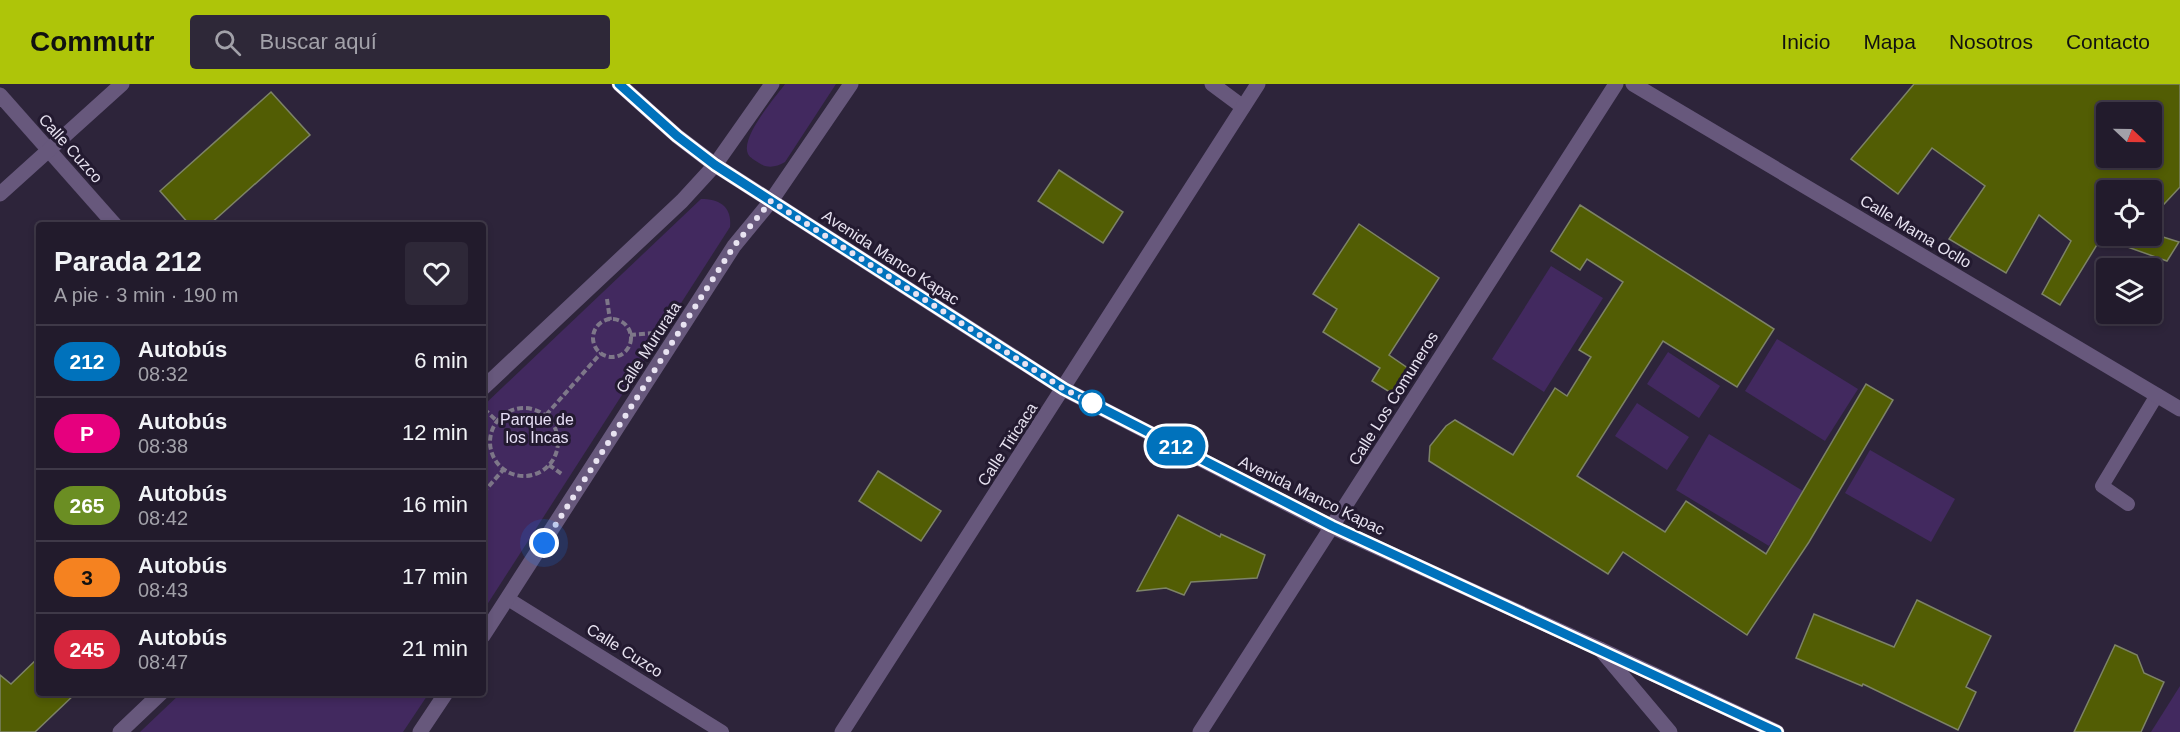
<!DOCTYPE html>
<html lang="es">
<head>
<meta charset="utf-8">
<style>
	:root { --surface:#221b2c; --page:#2e2838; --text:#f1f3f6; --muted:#a2a1a9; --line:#3f3948; --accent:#aec509 }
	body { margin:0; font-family:Arial,sans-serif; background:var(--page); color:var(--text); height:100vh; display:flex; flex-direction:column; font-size:22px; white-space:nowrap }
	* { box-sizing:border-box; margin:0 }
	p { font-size:20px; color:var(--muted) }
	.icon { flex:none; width:33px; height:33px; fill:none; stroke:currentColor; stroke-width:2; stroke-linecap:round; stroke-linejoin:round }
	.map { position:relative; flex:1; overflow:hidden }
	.drawer { position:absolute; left:36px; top:138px; width:450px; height:474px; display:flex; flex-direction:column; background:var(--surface); border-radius:6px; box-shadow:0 3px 9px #0003,0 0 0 2px var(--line) }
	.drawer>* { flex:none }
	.badge { padding:0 12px; border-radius:20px; font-size:21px; line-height:39px }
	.needle { width:39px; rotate:112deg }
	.controls { position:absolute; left:2096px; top:18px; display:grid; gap:12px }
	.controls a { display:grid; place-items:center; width:66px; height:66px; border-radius:6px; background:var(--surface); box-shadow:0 3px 9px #0003,0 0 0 2px var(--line); font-size:30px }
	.you { position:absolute; width:30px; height:30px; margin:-15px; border:4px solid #fff; border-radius:50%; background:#1a73e8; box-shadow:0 0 0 9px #1a73e833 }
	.map>.badge { position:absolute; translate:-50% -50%; box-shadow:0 0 0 3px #fff }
	.round { display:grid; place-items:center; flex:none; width:63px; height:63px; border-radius:6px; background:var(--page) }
	.summary { display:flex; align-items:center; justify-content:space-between; height:102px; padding:0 18px }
	h1 { font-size:28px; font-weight:600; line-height:45px }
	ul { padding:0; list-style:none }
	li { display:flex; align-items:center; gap:18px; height:72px; padding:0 18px; border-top:2px solid var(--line) }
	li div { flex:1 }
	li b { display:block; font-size:22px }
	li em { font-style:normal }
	li .badge { min-width:66px; font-weight:700; text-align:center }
	header { display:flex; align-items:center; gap:36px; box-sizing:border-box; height:84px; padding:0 30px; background:var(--accent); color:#111 }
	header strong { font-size:28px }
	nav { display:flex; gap:33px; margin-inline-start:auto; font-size:21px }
	.search { width:420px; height:54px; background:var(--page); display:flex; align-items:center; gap:15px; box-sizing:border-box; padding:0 21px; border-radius:6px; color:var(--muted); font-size:22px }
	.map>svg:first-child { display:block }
	.green { fill:#42295f }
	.building { fill:#525d04; stroke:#7d8367; stroke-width:1.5; fill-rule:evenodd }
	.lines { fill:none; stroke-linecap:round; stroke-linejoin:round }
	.path { stroke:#7e7789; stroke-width:4; stroke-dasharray:6 3; stroke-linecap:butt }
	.service { stroke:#67587c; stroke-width:14 }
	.minor { stroke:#67587c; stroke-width:15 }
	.tertiary { stroke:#67587c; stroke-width:15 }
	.line-casing { stroke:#fff; stroke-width:14 }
	.line { stroke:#0072bc; stroke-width:9 }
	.walk { stroke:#e8e3f1; stroke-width:6; stroke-dasharray:0 10.8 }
	.stop-dot { fill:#fff; stroke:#0072bc; stroke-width:3 }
	.labels { text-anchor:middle; stroke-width:6; stroke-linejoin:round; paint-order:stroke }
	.street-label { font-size:16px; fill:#e8e3f1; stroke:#231a30 }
	.park-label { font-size:16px; fill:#e6def5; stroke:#231a30 }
</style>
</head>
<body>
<header>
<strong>Commutr</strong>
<div class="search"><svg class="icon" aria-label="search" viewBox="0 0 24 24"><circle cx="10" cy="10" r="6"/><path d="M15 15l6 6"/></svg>Buscar aquí</div>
<nav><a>Inicio</a><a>Mapa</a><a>Nosotros</a><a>Contacto</a></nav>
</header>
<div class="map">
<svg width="2180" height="648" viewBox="0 0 2180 648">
	<rect width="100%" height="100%" fill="#2d243a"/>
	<g class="green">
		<path d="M785 0H836L785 78C776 83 768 85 759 79 755 76 750 74 748 70 740 53 775 14 785 0Z"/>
		<path d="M701 115C720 115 732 123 730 143L483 527V322Z"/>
		<path d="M1551 182 1603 214 1544 308 1492 275Z"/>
		<path d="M1777 255 1858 305 1825 357 1745 307Z"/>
		<path d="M1668 268 1720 302 1699 334 1647 300Z"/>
		<path d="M1637 319 1689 353 1667 386 1615 352Z"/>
		<path d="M1709 350 1803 407 1769 462 1676 406Z"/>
		<path d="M1870 366 1955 415 1931 458 1845 409Z"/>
		<path d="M2180 602V648H2151Z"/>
		<path d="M181 609H429L403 648H140Z"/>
	</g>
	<g class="building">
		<path d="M1914 0H2180V103L2151 134V106H2106V146L2060 221 2042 210 2071 157 2039 131 2006 189 1949 155 1985 102 1932 64 1898 110 1851 75ZM2106 28H2151V74H2106Z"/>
		<path d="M271 8 310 51 209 141H190L160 107Z"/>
		<path d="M1059 86 1123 128 1103 159 1038 117Z"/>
		<path d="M1580 121 1774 245 1737 303 1663 257 1577 392 1665 448 1686 417 1766 470 1866 300 1893 316 1809 458 1747 551 1623 468 1608 490 1429 377 1430 362 1446 342 1455 336 1513 371 1555 304 1567 312 1591 273 1579 266 1623 198 1587 175 1580 186 1551 167Z"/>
		<path d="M1359 140 1439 194 1389 271 1412 287 1396 312 1372 297 1380 284 1323 248 1337 225 1313 210Z"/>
		<path d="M2106 152H2160L2179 158 2167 177 2105 155Z"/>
		<path d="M878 387 941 427 921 457 859 417Z"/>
		<path d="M1178 431 1220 453 1221 450 1265 471 1257 494 1191 498 1184 511 1166 504 1137 507Z"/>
		<path d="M1917 516 1991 552 1966 603 1976 608 1958 646 1863 600 1862 602 1796 574 1814 530 1894 563Z"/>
		<path d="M2115 561 2137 571 2144 589 2164 598 2141 648H2074Z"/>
		<path d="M39 573V609H76L35 648H0V591L11 600Z"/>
	</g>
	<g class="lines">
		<g class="path">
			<path d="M607 215 610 236"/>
			<circle cx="612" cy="254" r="19"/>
			<path d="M630 251 653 249"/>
			<circle cx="524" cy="358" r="34"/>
			<path d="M484 325 497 337"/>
			<path d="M546 331 601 269"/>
			<path d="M549 381 563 391"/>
			<path d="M483 409 503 386"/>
		</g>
		<g class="service">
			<path d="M2128 420 2102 402 2157 311"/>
			<path d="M508 515 722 648"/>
		</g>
		<g class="minor">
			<path d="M1212 0 1243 23"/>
			<path d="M1633 0 2180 325"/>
			<path d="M0 11 115 141"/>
			<path d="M0 110 122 0"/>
			<path d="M483 304 682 117 715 81 772 0"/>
			<path d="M483 552 734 162 771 117 851 0"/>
			<path d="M1600 565 1777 648"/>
			<path d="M120 648 161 609"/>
			<path d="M420 648 446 609"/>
			<path d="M842 648 1258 0"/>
			<path d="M1200 648 1616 0"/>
		</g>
		<path class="tertiary" d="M619 0 677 52 715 81 1064 305 1332 443 1600 565 1670 648"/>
	</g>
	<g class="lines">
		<defs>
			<path id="line" d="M619 0 677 52 715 81 1064 305 1332 442 1777 648"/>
		</defs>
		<use href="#line" class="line-casing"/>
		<use href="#line" class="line"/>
		<path class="walk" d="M544 459 734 162 771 117 1064 305 1092 319"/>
	</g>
	<circle class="stop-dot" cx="1092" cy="319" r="12"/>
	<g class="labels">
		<g class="street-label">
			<text transform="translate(71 64) rotate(48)" y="6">Calle Cuzco</text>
			<text transform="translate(1916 147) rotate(31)" y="6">Calle Mama Ocllo</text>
			<text transform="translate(891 173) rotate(33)" y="6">Avenida Manco Kapac</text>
			<text transform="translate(648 263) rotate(-57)" y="6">Calle Mururata</text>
			<text transform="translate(1393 314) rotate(-58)" y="6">Calle Los Comuneros</text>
			<text transform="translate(1007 360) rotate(-57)" y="6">Calle Titicaca</text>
			<text transform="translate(1312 411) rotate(26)" y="6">Avenida Manco Kapac</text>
			<text transform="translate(625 566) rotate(32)" y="6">Calle Cuzco</text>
		</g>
		<g class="park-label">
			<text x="537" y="341">Parque de<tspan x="537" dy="18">los Incas</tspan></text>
		</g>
	</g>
</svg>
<div class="controls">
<a><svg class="needle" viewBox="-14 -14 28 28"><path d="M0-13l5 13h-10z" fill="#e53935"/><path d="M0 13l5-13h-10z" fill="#a2a1a9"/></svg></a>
<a><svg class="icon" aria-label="locate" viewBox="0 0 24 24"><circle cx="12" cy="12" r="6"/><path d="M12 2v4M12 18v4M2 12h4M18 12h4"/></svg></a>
<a><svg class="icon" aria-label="layers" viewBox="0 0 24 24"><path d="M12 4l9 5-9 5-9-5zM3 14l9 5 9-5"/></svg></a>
</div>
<div class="you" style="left:544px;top:459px"></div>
<b class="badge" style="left:1176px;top:362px;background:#0072bc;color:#fff">212</b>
<section class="drawer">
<div class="summary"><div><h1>Parada 212</h1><p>A pie · 3 min · 190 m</p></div><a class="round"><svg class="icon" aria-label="heart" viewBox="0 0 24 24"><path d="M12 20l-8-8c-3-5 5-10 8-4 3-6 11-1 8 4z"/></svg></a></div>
<ul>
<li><span class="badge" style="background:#0072bc;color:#fff">212</span><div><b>Autobús</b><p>08:32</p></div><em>6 min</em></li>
<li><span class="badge" style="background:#e6007e;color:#fff">P</span><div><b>Autobús</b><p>08:38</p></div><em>12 min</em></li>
<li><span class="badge" style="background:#6b8e23;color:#fff">265</span><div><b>Autobús</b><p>08:42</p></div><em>16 min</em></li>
<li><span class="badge" style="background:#f58220;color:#111">3</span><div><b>Autobús</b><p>08:43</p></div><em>17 min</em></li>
<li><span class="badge" style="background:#d7263d;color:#fff">245</span><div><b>Autobús</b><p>08:47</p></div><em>21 min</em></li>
</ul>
</section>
</div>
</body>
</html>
